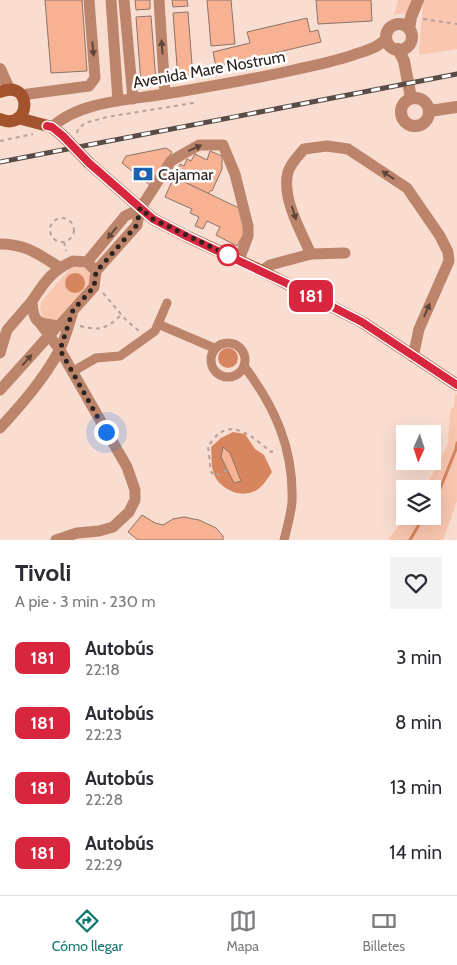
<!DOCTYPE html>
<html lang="es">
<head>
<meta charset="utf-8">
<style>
	:root { --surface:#fff; --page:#f2f2f3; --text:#2b2b33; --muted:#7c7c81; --line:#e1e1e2; --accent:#0f766e }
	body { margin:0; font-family:Cabin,sans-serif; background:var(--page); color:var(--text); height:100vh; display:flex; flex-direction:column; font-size:19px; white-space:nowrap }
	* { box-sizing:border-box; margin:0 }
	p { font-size:16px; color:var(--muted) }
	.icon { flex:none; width:28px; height:28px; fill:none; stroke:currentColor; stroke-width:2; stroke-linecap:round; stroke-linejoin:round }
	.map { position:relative; height:540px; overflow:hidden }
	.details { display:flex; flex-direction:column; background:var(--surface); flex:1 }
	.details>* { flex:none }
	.badge { padding:0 10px; border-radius:8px; font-size:18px; line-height:32px }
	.needle { width:32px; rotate:183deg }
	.tools { position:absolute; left:396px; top:425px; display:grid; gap:10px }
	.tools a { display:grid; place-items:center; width:45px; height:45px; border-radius:0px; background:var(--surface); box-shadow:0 5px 20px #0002; font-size:25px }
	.you { position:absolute; width:25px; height:25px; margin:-12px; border:4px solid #fff; border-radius:50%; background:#1a73e8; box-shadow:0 0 0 8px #1a73e833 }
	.map>.badge { position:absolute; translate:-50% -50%; box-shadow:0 0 0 2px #fff }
	.round { display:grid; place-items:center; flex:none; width:52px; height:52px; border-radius:0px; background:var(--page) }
	.overview { display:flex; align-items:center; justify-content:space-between; height:85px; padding:0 15px }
	h1 { font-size:24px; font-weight:700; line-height:38px }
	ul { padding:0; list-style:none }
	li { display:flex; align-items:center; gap:15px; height:65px; padding:0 15px }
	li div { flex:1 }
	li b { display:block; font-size:19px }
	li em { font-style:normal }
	li .badge { min-width:55px; font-weight:700; text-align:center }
	.menu { display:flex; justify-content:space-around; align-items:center; height:70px; border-top:1px solid var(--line); background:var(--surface); font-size:14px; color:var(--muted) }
	.menu a { display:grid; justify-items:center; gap:2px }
	.menu .active { color:var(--accent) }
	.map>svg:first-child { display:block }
	.green { fill:#f9c6af }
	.water { fill:#d6855f }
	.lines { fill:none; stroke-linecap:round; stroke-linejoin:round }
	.stream { stroke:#d6855f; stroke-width:3 }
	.building { fill:#f6b293; stroke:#8c7368 }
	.path { stroke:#b7a198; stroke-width:2; stroke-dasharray:4 4; stroke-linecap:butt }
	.pedestrian { stroke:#bc856b; stroke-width:9 }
	.minor { stroke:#bc856b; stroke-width:11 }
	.tertiary { stroke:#bc856b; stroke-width:12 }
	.secondary { stroke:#a4542d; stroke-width:12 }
	.rail-casing { stroke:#594b45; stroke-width:5 }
	.rail { stroke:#fff; stroke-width:3; stroke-dasharray:9; stroke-linecap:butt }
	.secondary-bridge { stroke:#a4542d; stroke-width:12 }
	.oneway { fill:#5f453a }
	.line-casing { stroke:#fff; stroke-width:11 }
	.line { stroke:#d7263d; stroke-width:8 }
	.walk { stroke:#2d231f; stroke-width:5; stroke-dasharray:0 9 }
	.stop-dot { fill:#fff; stroke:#d7263d; stroke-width:2.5 }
	.labels { text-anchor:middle; stroke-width:5; stroke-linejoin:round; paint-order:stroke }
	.street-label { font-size:16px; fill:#2d231f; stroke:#fff }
	.poi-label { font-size:16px; fill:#2d231f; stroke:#fff; text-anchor:start }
</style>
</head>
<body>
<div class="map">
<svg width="457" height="540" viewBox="0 0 457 540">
	<rect width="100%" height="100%" fill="#f9ddd1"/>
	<g class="green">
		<path d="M398 0H413L408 13 394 15Z"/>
		<path d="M423 0H457V49L419 55Z"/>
		<path d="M74 266 87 268 91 277 90 285 60 320 54 322 43 317 40 308 41 302 71 267Z"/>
		<path d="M455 394 457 395V501L443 540H388L406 516H432V489H424L441 459 448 443 450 411 454 406Z"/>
	</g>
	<g class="water">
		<circle cx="75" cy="283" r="10"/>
		<circle cx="228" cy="358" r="10"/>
		<path d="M233 432 245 434 255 449 264 455 272 472C268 478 263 486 257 490 241 500 217 488 213 471 211 464 212 455 211 447L221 438Z"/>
	</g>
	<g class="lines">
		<g class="stream">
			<path d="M432 502 440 489 456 449 457 443"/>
			<path d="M410 540 424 516"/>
		</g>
	</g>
	<g class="building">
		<path d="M45 0H82L87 71 51 73Z"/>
		<path d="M135 0H150V9L136 10Z"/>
		<path d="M172 0H187L188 6 173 7Z"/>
		<path d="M207 0H231L235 44 211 46Z"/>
		<path d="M316 0H371L372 21 318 24Z"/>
		<path d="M188 12 193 78 178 79 173 13Z"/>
		<path d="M151 16 156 82 141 83 136 17Z"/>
		<path d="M307 18 310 32 318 30 321 42 216 67 213 52 250 43 247 32Z"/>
		<path d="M166 148 172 152 151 186 122 163 126 156Z"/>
		<path d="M210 151 222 156V169L212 191 211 190 208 194 174 177 180 164 184 166 187 159 191 161 195 154 207 160Z"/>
		<path d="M174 177 239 208 247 229 237 246 216 235 220 227 207 221 203 229 195 226 199 217 190 213 192 209 165 197Z"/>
		<path d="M223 447 230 453 241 481 234 483 221 457Z"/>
		<path d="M142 515 155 523 163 525 173 519 184 517 199 520 216 528 223 536V540H138L128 532Z"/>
	</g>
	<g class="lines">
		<g class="path">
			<path d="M423 19 457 24"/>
			<path d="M77 133 78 129 85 123 107 117 193 103 196 100"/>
			<path d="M0 141 33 134"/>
			<circle cx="62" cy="230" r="12"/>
			<path d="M64 242 66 251"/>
			<path d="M103 293 126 320 139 331"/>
			<path d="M80 326C100 331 107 329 122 314"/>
			<path d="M227 470 215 476 211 472 208 446C211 443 215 437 218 434 237 420 257 441 271 452L277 449"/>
		</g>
		<g class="pedestrian">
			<path d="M158 324 214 348"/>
			<circle cx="228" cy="360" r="17"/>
			<path d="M244 366C275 407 294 449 292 502 291 514 287 528 284 540"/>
			<path d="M72 372 96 358 120 356 155 331 167 303"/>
		</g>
		<g class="minor">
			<path d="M111 0 118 101"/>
			<path d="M124 0 133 99"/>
			<path d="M159 0 165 94"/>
			<path d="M21 95 89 86 95 78 89 0"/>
			<path d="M52 127C81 100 133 100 171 93 213 86 256 79 298 69 317 65 335 61 353 55 364 51 379 48 386 38"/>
			<path d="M0 244C26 244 38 254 59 267"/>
			<path d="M311 254 345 253"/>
			<path d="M73 261 87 262 96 271 94 287 59 326C38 323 33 324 32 301 44 283 52 270 73 261Z"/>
			<path d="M87 262 125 216 140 209"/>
			<path d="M96 271 137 225 140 209 171 161 199 145H223L235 174 248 226V236L239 260"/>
			<path d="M262 271 270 265 311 254C301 232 281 197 288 172 290 164 299 155 304 149L327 146 348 149 407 188 440 236 448 252 449 261 419 329 413 357"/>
			<path d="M40 323 60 350 127 467 135 490V500L129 512 113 527 99 531 77 533 56 540"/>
			<path d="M0 353 7 330 32 301"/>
			<path d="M0 390 54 330"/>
			<path d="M0 428C22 404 43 380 59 351 65 340 68 327 72 315"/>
		</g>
		<g class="tertiary">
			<circle cx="399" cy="37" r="13"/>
			<path d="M409 29 411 17 418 0"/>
			<path d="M398 49 404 61 411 98"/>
			<path d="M0 69 9 89"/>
			<circle cx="415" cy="112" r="14"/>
			<path d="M430 111 457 107"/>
		</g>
		<g class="secondary">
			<path d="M0 92C34 78 31 133 0 119"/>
			<path d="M18 118 52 127 63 136"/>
			<path d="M89 163 153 219 188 237 262 271 362 322 457 385"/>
		</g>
		<defs>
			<path id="rail" d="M0 162 457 74"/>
		</defs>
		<use href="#rail" class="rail-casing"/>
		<use href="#rail" class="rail"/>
		<path class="secondary-bridge" d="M63 136 89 163"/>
	</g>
	<defs><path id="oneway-solid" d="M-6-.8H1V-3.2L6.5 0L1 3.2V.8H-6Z" transform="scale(1.25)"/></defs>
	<g class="oneway">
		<use href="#oneway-solid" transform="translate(162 47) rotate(-94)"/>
		<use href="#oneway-solid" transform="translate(93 49) rotate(85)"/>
		<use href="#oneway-solid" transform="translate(195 148) rotate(-24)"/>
		<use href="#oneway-solid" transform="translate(388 175) rotate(-146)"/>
		<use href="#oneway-solid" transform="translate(294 213) rotate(73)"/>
		<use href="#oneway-solid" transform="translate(112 233) rotate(129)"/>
		<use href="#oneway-solid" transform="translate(427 310) rotate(-67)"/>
		<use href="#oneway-solid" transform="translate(27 360) rotate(-48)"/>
	</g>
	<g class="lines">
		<defs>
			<path id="line" d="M47 126 52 127 63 136 89 163 153 219 188 237 286 283 362 322 457 385"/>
		</defs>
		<use href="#line" class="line-casing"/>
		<use href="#line" class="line"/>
		<path class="walk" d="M106 432 60 350 73 310 94 287 96 272 137 225 140 208 153 219 228 255"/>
	</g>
	<defs>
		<symbol id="bank-bare" viewBox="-9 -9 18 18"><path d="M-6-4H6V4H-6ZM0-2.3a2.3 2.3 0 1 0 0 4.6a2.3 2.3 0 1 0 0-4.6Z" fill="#1d61b1" stroke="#fff" stroke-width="2.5" paint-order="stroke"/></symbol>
	</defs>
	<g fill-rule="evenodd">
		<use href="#bank-bare" x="129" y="160" width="28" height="28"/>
	</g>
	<circle class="stop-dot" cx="228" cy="255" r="10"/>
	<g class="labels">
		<g class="street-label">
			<text transform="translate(209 69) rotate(-10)" y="6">Avenida Mare Nostrum</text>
		</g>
		<g class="poi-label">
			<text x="158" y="180">Cajamar</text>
		</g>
	</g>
</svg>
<div class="tools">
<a><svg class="needle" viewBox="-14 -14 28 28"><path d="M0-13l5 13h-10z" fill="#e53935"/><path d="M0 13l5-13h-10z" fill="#7c7c81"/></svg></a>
<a><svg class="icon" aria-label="layers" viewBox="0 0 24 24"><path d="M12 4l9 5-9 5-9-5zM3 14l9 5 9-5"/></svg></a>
</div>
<div class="you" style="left:106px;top:432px"></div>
<b class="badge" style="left:311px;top:296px;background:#d7263d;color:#fff">181</b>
</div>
<section class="details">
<div class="overview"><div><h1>Tivoli</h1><p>A pie · 3 min · 230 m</p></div><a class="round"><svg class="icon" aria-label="heart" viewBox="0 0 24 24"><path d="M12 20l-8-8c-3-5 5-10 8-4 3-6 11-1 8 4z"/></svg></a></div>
<ul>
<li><span class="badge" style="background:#d7263d;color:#fff">181</span><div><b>Autobús</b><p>22:18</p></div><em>3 min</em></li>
<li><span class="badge" style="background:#d7263d;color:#fff">181</span><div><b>Autobús</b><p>22:23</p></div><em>8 min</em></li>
<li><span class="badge" style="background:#d7263d;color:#fff">181</span><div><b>Autobús</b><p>22:28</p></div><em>13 min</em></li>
<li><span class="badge" style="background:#d7263d;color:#fff">181</span><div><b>Autobús</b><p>22:29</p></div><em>14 min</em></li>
</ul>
</section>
<nav class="menu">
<a class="active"><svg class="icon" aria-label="directions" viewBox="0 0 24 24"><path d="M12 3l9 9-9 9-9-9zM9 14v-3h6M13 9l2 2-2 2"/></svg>Cómo llegar</a>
<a><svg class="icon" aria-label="map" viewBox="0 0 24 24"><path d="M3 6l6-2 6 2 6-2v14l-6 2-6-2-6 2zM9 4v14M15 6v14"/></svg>Mapa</a>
<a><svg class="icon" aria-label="tickets" viewBox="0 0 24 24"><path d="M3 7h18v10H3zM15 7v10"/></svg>Billetes</a>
</nav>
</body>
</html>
